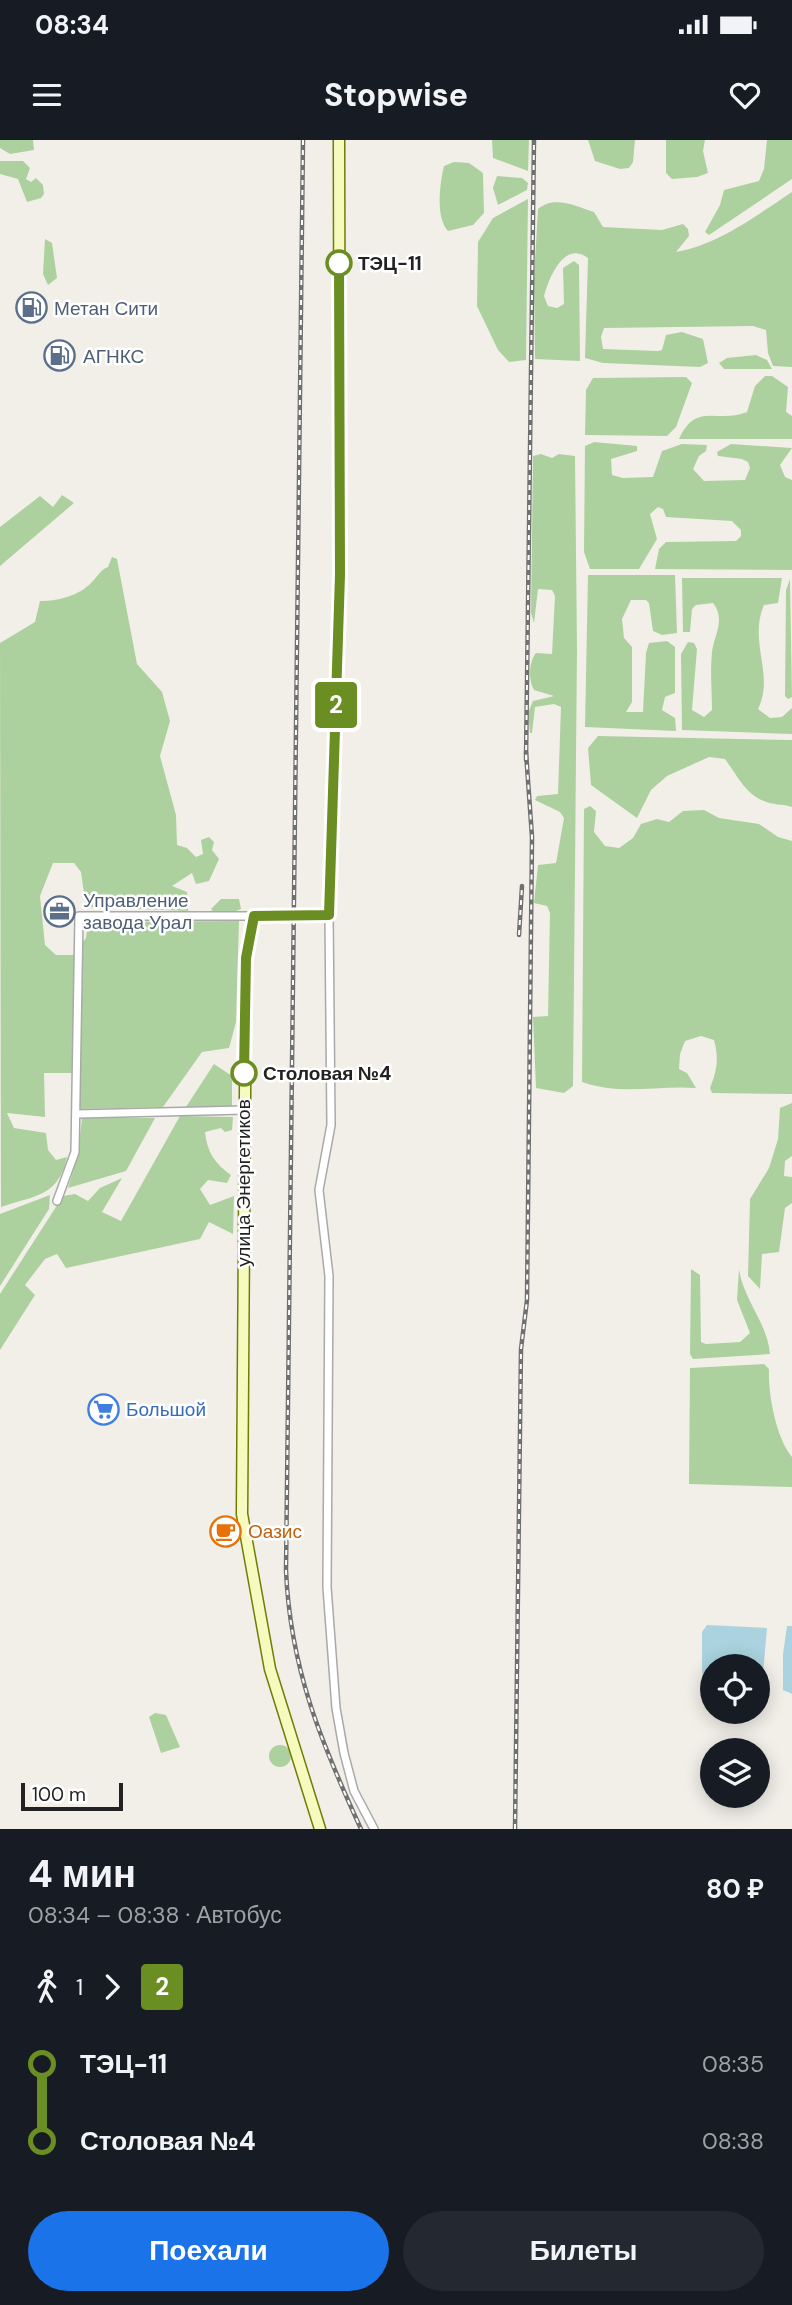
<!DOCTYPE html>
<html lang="ru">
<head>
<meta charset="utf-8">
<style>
	:root { --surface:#171b24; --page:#242831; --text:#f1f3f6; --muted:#9ea1a6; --accent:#1a73e8 }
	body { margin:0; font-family:"DM Sans",sans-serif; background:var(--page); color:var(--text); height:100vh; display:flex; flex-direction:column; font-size:26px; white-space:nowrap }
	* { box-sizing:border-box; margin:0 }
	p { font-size:23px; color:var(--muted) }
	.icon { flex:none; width:38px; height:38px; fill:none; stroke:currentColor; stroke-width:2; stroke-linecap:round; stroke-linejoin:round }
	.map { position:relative; height:1689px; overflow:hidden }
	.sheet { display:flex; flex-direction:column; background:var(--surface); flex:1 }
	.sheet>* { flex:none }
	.badge { padding:0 14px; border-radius:5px; font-size:24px; line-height:46px }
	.controls { position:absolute; left:700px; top:1514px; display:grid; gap:14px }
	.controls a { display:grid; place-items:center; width:70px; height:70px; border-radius:50%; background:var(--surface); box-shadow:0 4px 18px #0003; font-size:35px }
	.scale { position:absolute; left:21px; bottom:18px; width:102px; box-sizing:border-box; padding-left:7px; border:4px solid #222; border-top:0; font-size:19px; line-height:24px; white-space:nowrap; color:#222; -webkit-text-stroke:5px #fff; paint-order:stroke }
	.map>.badge { position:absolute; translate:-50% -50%; box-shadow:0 0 0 4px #fff }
	.legs { display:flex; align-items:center; gap:10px; height:77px; padding:0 28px; font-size:23px }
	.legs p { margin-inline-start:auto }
	.head { display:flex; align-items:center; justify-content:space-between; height:119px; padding:0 28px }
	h1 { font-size:38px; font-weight:700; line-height:52px }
	.action { display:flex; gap:14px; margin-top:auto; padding:14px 28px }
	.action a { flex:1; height:80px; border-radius:42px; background:var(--accent); color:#fff; font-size:28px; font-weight:700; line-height:80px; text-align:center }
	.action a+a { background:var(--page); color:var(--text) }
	ul { padding:0 28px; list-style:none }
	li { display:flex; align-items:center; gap:24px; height:77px; font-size:26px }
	li i { display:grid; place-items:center; width:10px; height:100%; margin:0 9px; background:currentColor }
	li i::after { content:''; width:18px; height:18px; margin:-9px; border:5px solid; border-radius:50%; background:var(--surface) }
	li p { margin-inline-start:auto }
	li:first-child i { background:linear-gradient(#0000 50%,currentColor 0) }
	li:last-child i { background:linear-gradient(currentColor 50%,#0000 0) }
	.status { display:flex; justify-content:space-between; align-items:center; height:49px; padding:0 35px; background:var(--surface); direction:ltr }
	.status svg { height:19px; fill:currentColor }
	header { display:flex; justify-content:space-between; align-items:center; height:91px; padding:0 28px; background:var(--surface); font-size:32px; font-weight:700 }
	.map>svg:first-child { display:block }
	.forest { fill:#add19e }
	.water { fill:#aad3df }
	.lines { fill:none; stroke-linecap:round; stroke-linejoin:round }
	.street-casing { stroke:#a9a9a9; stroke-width:10 }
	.secondary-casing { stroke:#707d05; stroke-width:13 }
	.street { stroke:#fff; stroke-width:7 }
	.secondary { stroke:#f7fabf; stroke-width:10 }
	.rail-casing { stroke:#707070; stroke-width:4.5 }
	.rail { stroke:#fff; stroke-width:2; stroke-dasharray:5; stroke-linecap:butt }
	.line-1-casing { stroke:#fff; stroke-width:16 }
	.line-1 { stroke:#6b8e23; stroke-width:10 }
	.stop-1-dot { fill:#fff; stroke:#6b8e23; stroke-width:3.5 }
	.labels { text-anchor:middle; stroke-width:5; stroke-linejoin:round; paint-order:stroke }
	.stop-label { font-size:19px; font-weight:bold; fill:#222; stroke:#fff; text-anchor:start }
	.service-label { font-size:19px; fill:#4e5e75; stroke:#fff; text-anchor:start }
	.street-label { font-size:19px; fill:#222; stroke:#fff }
	.shop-label { font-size:19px; fill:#366cbe; stroke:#fff; text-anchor:start }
	.food-label { font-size:19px; fill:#c56008; stroke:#fff; text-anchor:start }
</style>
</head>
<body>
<div class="status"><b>08:34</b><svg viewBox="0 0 49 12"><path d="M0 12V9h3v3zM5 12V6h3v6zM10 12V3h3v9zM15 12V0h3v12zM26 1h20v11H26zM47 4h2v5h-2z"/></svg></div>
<header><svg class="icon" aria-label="menu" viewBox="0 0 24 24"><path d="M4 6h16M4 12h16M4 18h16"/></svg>Stopwise<svg class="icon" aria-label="heart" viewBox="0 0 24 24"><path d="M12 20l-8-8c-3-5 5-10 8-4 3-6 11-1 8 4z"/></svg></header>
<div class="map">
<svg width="792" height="1689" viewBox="0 0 792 1689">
	<rect width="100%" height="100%" fill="#f2efe9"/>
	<g class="forest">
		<path d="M0 0H33L34 10 10 14 0 8Z"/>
		<path d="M492 0H529L528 31 493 18Z"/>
		<path d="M588 0H635L633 22 629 28 620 29 595 21Z"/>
		<path d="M666 0H705L703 11 708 33 697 37 672 39 666 33Z"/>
		<path d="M767 0H792V39L709 95 705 92 720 65 724 50 759 41 764 29Z"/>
		<path d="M0 21H23L30 28 26 39 31 42 36 38 43 45 44 54 41 58 27 62 18 39 0 34Z"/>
		<path d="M454 22 469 23 483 33 484 73 473 85 448 91C435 77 440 43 444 26Z"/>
		<path d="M497 36 522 38 528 43 527 50 498 65 493 48Z"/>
		<path d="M792 52V227L773 226 768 213 766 190 753 186 604 188 601 197 603 209 658 211 662 210 666 195 682 192 703 199 708 223 700 227 603 223 585 218 588 118C564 100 549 138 544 156L548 166 557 168 564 164 563 128 574 121 579 125 580 221 535 219 534 138 538 69C554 55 576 66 594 72L603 87 662 90 683 84 688 89 689 96 676 112C718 105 757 75 792 52Z"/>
		<path d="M528 59 526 220 509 222 498 210 477 166 478 102 493 78Z"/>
		<path d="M45 99 52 103 57 138 48 145 43 134Z"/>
		<path d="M756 215 767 220 772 229H724L719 223 727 218Z"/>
		<path d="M765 236H772L788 247 786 272 792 276V299H679C696 261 717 284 747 272L755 246Z"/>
		<path d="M686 237 692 243 676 287 667 296 585 295 586 250 593 238Z"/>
		<path d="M594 302 637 306V311L611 319 612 335 623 338 653 337 662 311 682 304 707 305 706 311 699 316 693 329 704 341 745 340 750 328 748 322 742 319 718 316 717 312 731 304 792 308 780 325 785 337 792 340V430L655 429 659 409 666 402 736 401 741 396V390L732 381 666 377 663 369 658 367 650 374 657 399 639 429H590L584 412 585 306Z"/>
		<path d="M541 314 552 318 559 314 575 316 577 509 573 946 564 953 536 948 533 877 548 876 550 773 547 766 534 763 538 725 556 723 564 678 560 672 535 660 537 656 558 654 561 567 554 564 535 567 532 593H530L528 573 533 561 554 556 534 550C528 541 529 521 536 513L552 514 555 456 552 450 538 449 534 483 531 473 533 316Z"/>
		<path d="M62 355 74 363 0 426V387L40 356 53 367Z"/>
		<path d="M112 417 117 419 137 524 162 552 170 581 160 616 176 675 177 705 187 708 196 717 203 714 201 700 209 697 214 702 212 710 219 719 209 741 196 744 192 733 172 746 187 752 188 771 86 767 81 732 74 723H53L40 756 45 805 56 815H73L86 798 88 782 239 781 236 882 229 908 202 912 163 967 80 969V933H44L45 977 7 973 14 988 46 993 48 1010 56 1020 67 1017C58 1057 36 1055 1 1067L0 503 35 482 40 461C58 461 79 456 92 442 98 436 100 430 108 427Z"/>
		<path d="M588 435H675L677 493 662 495 653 491 649 463 646 460H631L622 479 624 498 632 507V562L626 572H643L646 513 649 503 667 501 675 507V553L665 557 662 570 675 578 676 591 585 587Z"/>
		<path d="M682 438H782L778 463 764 465C748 501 775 535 758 569L770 578 782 577 792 568V594L682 590 681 514 688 502 694 503 697 509 692 570 704 577 712 570C712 551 710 531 712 512 714 495 726 480 713 463L696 465 692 469 690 492H683Z"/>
		<path d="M790 439 792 557 788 559 785 556 786 450Z"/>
		<path d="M598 596 792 600V667C783 664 772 665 764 661 745 654 737 635 725 619L709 617 667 636 651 650 637 678 591 645 588 608Z"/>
		<path d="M590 666 596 671 594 692 605 706 619 708 633 698 641 684 657 679 669 682 683 671 704 670 719 678 759 684 778 697 792 701V954L712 953 710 948C717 931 719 918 714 900L701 896 685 901 680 914 679 929 687 933 696 948C656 945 622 956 582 942L584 669Z"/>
		<path d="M221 759H239L241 769 231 773 215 774 211 769Z"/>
		<path d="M214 924 232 936V967H186Z"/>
		<path d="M792 963V1016L785 1021 784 1036 792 1037V1063L785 1068 779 1112 762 1114 760 1149 748 1136 750 1059 769 1028 778 999 780 968Z"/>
		<path d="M180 976 233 977 232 990 225 992 221 988 205 992C207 1012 215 1024 231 1035L227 1043 208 1040 200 1049 210 1065 234 1056 233 1094 209 1082 200 1099 66 1128 57 1114 45 1119 25 1145 35 1155 0 1210V1154L63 1056 75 1054 88 1061 100 1048 122 1038 102 1072 121 1081Z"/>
		<path d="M82 978H155L126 1031 68 1048 78 1015Z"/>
		<path d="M50 1055 49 1069 0 1146V1074Z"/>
		<path d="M691 1129 700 1135 701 1202 706 1204 740 1202 750 1193 737 1160 739 1129C743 1159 768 1184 770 1214L693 1219 690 1214Z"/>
		<path d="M764 1224 769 1229C768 1254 776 1298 792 1317V1347L689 1344 690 1228Z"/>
		<path d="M155 1573 166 1575 180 1607 161 1613 149 1577Z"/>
		<circle cx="280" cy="1616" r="11"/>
	</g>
	<g class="water">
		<path d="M707 1485 767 1488 762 1545 759 1552 758 1526H712V1544L702 1533V1492Z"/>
		<path d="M787 1486H792V1554L783 1550V1514Z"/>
	</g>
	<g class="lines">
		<defs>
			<g id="street">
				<path d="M329 775 331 985 319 1050 329 1136 327 1447 336 1568 344 1613 354 1651 374 1689"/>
				<path d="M77 974 244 970"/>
				<path d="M57 1061 75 1012 79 776H254"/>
			</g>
			<path id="secondary" d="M320 1689 270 1529 242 1374 246 818 254 776 329 775 340 435 339 0"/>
		</defs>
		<use href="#street" class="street-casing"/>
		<use href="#secondary" class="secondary-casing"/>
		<use href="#street" class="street"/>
		<use href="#secondary" class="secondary"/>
		<defs>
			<g id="rail">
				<path d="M303 0 286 1430C290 1528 321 1602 361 1689"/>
				<path d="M526 620 534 0"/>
				<path d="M519 795 522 746"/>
				<path d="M515 1689 521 1209 527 1160 532 697 526 612"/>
			</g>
		</defs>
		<use href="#rail" class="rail-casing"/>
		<use href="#rail" class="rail"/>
	</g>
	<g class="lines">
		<defs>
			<path id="line-1" d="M244 933 246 818 254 776 329 775 340 435 339 123"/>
		</defs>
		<use href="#line-1" class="line-1-casing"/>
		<use href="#line-1" class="line-1"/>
	</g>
	<defs>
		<symbol id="fuel-ring" viewBox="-11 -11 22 22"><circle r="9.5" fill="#fff" stroke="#5c6f8a" stroke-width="1.5"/><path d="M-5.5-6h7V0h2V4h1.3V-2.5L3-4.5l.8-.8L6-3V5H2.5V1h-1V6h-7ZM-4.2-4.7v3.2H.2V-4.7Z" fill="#5c6f8a"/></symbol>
		<symbol id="office-ring" viewBox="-11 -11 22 22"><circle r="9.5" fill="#fff" stroke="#5c6f8a" stroke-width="1.5"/><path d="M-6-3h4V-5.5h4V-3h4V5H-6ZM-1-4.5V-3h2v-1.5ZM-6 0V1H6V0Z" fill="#5c6f8a"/></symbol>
		<symbol id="supermarket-ring" viewBox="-11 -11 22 22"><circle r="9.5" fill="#fff" stroke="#3f7fe0" stroke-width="1.5"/><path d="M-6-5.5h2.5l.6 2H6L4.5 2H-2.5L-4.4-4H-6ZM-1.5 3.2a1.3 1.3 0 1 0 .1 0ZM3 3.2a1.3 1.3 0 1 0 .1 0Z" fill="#3f7fe0"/></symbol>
		<symbol id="cafe-ring" viewBox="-11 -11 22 22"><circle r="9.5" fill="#fff" stroke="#e8710a" stroke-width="1.5"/><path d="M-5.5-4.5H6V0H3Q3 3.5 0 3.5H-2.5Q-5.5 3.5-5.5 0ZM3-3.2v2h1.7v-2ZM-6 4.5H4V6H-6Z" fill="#e8710a"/></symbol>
	</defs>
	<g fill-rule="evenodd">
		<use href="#fuel-ring" x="14" y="150" width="35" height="35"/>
		<use href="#fuel-ring" x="42" y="198" width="35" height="35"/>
		<use href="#office-ring" x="42" y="754" width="35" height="35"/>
		<use href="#supermarket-ring" x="86" y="1252" width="35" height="35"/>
		<use href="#cafe-ring" x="208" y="1374" width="35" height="35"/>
	</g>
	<g class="stop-1-dot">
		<circle cx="339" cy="123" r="12"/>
		<circle cx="244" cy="933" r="12"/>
	</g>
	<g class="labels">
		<g class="stop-label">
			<text x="358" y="130">ТЭЦ-11</text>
			<text x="263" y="940">Столовая №4</text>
		</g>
		<g class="service-label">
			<text x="54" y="175">Метан Сити</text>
			<text x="83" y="223">АГНКС</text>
			<text x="83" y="767">Управление<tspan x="83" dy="22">завода Урал</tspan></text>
		</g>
		<g class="street-label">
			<text transform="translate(243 1043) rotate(-90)" y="7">улица Энергетиков</text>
		</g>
		<g class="shop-label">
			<text x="126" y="1276">Большой</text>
		</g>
		<g class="food-label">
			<text x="248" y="1398">Оазис</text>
		</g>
	</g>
</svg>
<div class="controls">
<a><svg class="icon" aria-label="locate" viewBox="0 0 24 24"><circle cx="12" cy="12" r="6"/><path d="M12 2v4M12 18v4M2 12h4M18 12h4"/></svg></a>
<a><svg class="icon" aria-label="layers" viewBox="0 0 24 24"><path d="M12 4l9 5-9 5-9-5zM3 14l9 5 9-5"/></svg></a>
</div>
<div class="scale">100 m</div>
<b class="badge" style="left:336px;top:565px;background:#6b8e23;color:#fff">2</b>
</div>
<section class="sheet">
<div class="head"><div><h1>4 мин</h1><p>08:34 – 08:38 · Автобус</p></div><b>80 ₽</b></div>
<div class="legs"><svg class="icon" aria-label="walk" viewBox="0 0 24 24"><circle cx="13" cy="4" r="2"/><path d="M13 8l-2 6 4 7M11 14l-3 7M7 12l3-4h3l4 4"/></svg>1<svg class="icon" aria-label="forward" viewBox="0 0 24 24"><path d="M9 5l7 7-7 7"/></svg><b class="badge" style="background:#6b8e23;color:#fff">2</b></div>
<ul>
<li><i style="color:#6b8e23"></i><b>ТЭЦ-11</b><p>08:35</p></li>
<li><i style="color:#6b8e23"></i><b>Столовая №4</b><p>08:38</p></li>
</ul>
<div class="action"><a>Поехали</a><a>Билеты</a></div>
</section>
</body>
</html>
